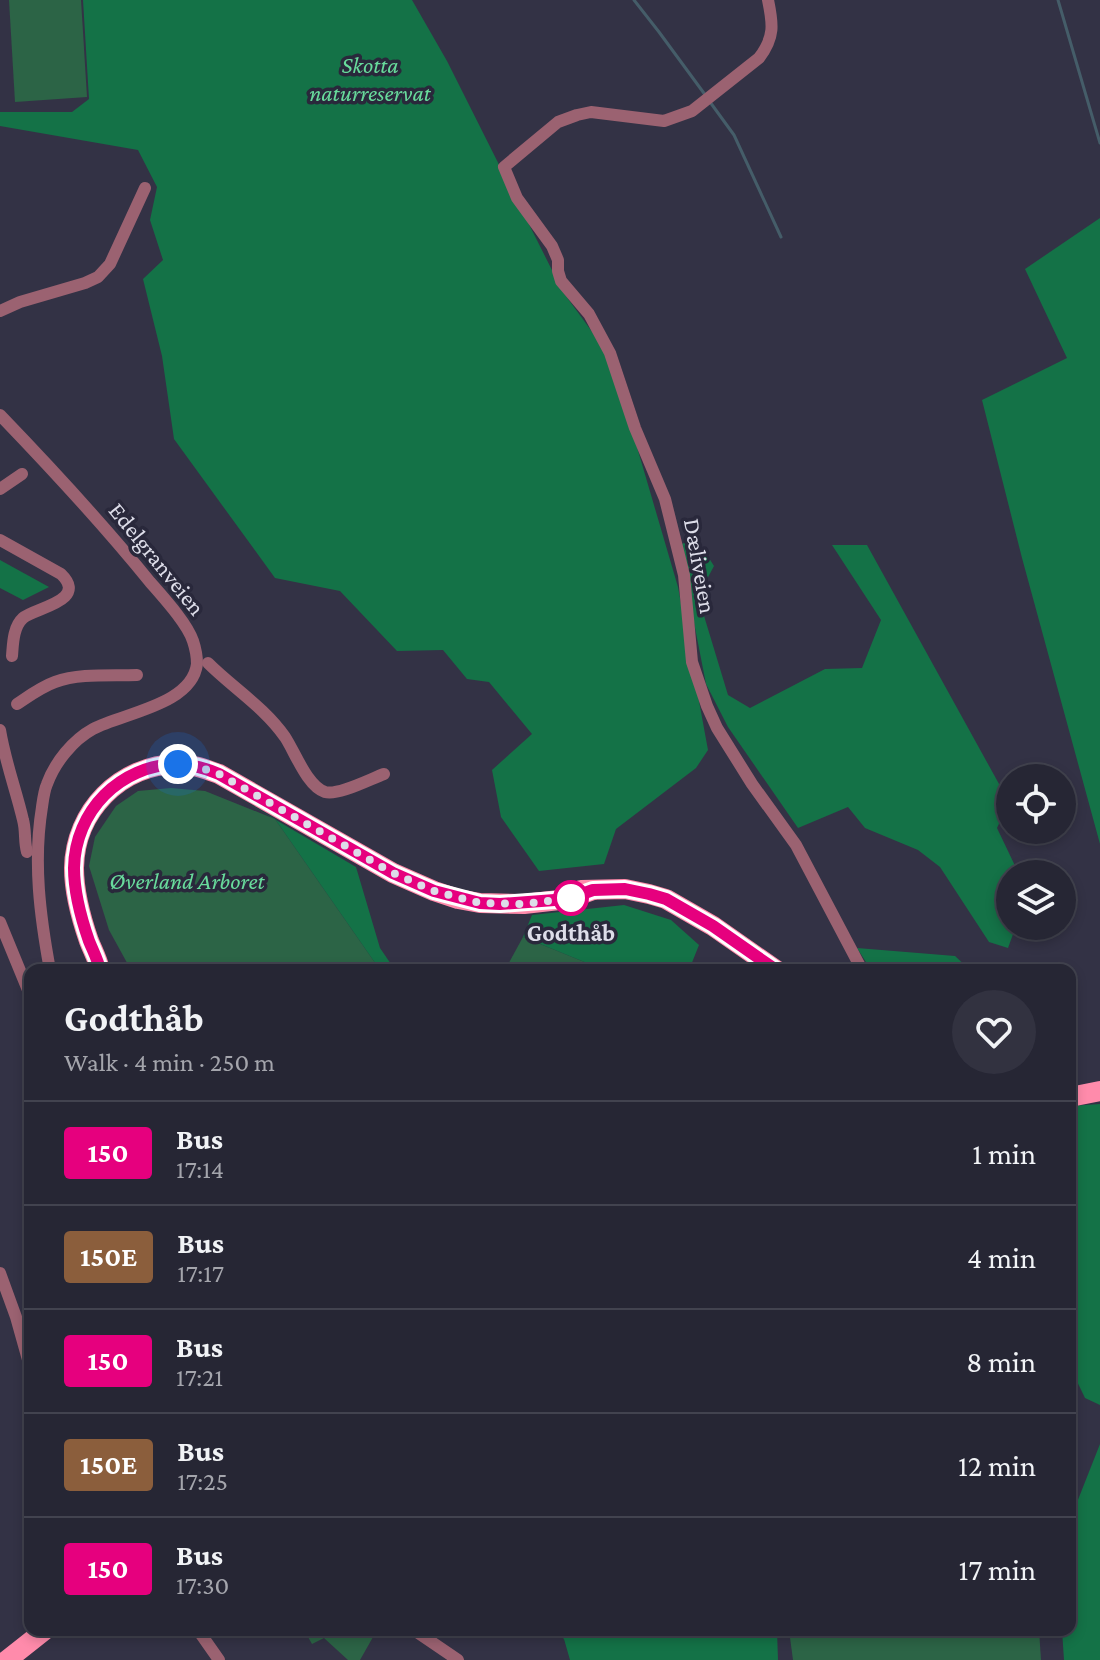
<!DOCTYPE html>
<html lang="en">
<head>
<meta charset="utf-8">
<style>
	:root { --surface:#262634; --page:#323240; --text:#f1f3f6; --muted:#a4a5ac; --line:#42434f }
	body { margin:0; font-family:"Crimson Pro",serif; background:var(--page); color:var(--text); height:100vh; display:flex; flex-direction:column; font-size:30px; white-space:nowrap }
	* { box-sizing:border-box; margin:0 }
	p { font-size:26px; color:var(--muted) }
	.icon { flex:none; width:44px; height:44px; fill:none; stroke:currentColor; stroke-width:2; stroke-linecap:round; stroke-linejoin:round }
	.map { position:relative; flex:1; overflow:hidden }
	.drawer { position:absolute; left:24px; top:964px; width:1052px; height:672px; display:flex; flex-direction:column; background:var(--surface); border-radius:16px; box-shadow:0 4px 12px #0003,0 0 0 2px var(--line) }
	.drawer>* { flex:none }
	.badge { padding:0 16px; border-radius:6px; font-size:28px; line-height:52px }
	.fabs { position:absolute; left:996px; top:764px; display:grid; gap:16px }
	.fabs a { display:grid; place-items:center; width:80px; height:80px; border-radius:50%; background:var(--surface); box-shadow:0 4px 12px #0003,0 0 0 2px var(--line); font-size:40px }
	.you { position:absolute; width:40px; height:40px; margin:-20px; border:6px solid #fff; border-radius:50%; background:#1a73e8; box-shadow:0 0 0 12px #1a73e833 }
	.map>.badge { position:absolute; translate:-50% -50%; box-shadow:0 0 0 4px #fff }
	.round { display:grid; place-items:center; flex:none; width:84px; height:84px; border-radius:42px; background:var(--page) }
	.summary { display:flex; align-items:center; justify-content:space-between; height:136px; padding:0 40px }
	h1 { font-size:38px; font-weight:700; line-height:60px }
	ul { padding:0; list-style:none }
	li { display:flex; align-items:center; gap:24px; height:104px; padding:0 40px; border-top:2px solid var(--line) }
	li div { flex:1 }
	li b { display:block; font-size:30px }
	li em { font-style:normal }
	li .badge { min-width:88px; font-weight:700; text-align:center }
	.map>svg:first-child { display:block }
	.green { fill:#2c6446 }
	.forest { fill:#147247 }
	.lines { fill:none; stroke-linecap:round; stroke-linejoin:round }
	.stream { stroke:#455d69; stroke-width:3 }
	.street { stroke:#9b6271; stroke-width:12 }
	.primary { stroke:#ff8bab; stroke-width:20 }
	.line-casing { stroke:#fff; stroke-width:18 }
	.line { stroke:#e6007e; stroke-width:12 }
	.walk { stroke:#dddde9; stroke-width:8; stroke-dasharray:0 14.4 }
	.stop-dot { fill:#fff; stroke:#e6007e; stroke-width:4 }
	.labels { text-anchor:middle; stroke-width:7; stroke-linejoin:round; paint-order:stroke }
	.park-label { font-size:24px; font-style:italic; fill:#68db9c; stroke:#29283b }
	.street-label { font-size:24px; fill:#dddde9; stroke:#29283b }
	.stop-label { font-size:24px; font-weight:bold; fill:#dddde9; stroke:#29283b }
</style>
</head>
<body>
<div class="map">
<svg width="1100" height="1660" viewBox="0 0 1100 1660">
	<rect width="100%" height="100%" fill="#333245"/>
	<g class="green">
		<path d="M9 0H81L87 97 15 102Z"/>
		<path d="M171 788 205 791 275 819 380 970H131L109 930 89 866 95 837 116 806 138 791Z"/>
		<path d="M523 937 604 970H505Z"/>
		<path d="M304 1630H377L360 1660H348L324 1638 312 1644Z"/>
		<path d="M789 1630H1039L1041 1660H793Z"/>
	</g>
	<g class="forest">
		<path d="M83 0H412L447 61 563 292 593 333 615 372 678 587 708 750 696 768 616 829 604 864 539 871 501 817 492 770 532 734 489 682 467 679 443 650 397 651 340 591 275 578 174 439 162 356 143 279 163 260 150 220 157 187 138 150 0 126V112H72L89 99Z"/>
		<path d="M1100 218V844L1022 558 982 400 1067 358 1025 269Z"/>
		<path d="M695 536 714 566 698 596 728 695 750 708 825 669 862 668 881 620 832 545H867L1009 802 997 828 1019 874H1010V926H1016L1008 948 989 942 940 867 918 850 865 828 848 807 798 828 728 727 706 684 679 546Z"/>
		<path d="M0 560 49 587 23 600 0 588Z"/>
		<path d="M232 794 356 867 380 948 395 970H380L275 819Z"/>
		<path d="M624 905 671 920 699 945 689 970H604L523 937 532 915Z"/>
		<path d="M857 948 955 956 970 970H871Z"/>
		<path d="M1100 1104V1405L1085 1398 1070 1367V1106Z"/>
		<path d="M1100 1444V1660H1064L1062 1630H1070V1520Z"/>
		<path d="M555 1630H777L778 1660H570L564 1639Z"/>
	</g>
	<g class="lines">
		<g class="stream">
			<path d="M634 0 659 32 706 96"/>
			<path d="M1058 0 1100 143"/>
			<path d="M710 102 734 135 781 237"/>
		</g>
		<g class="street">
			<path d="M768 0C773 24 775 37 759 58L692 111 664 121 591 112 577 115 558 122 504 167 517 198 552 246 558 260V271L561 281 589 314 610 353 635 428 665 499 684 575 692 662 707 706 717 728 752 784 796 845 862 970"/>
			<path d="M0 311 20 302 85 283 98 277 110 264 145 188"/>
			<path d="M0 415C52 469 103 524 150 582 163 597 187 623 193 641 195 647 197 658 197 664 192 705 123 713 93 729 73 740 55 762 47 784 44 791 43 800 42 807 33 862 40 916 50 970"/>
			<path d="M0 489 22 474"/>
			<path d="M0 540 61 574C89 601 34 608 23 618 13 627 13 644 12 656"/>
			<path d="M208 663C233 688 264 707 285 737 295 752 307 786 325 792 338 796 370 779 384 774"/>
			<path d="M17 704C29 696 41 687 55 682 80 673 111 676 137 675"/>
			<path d="M0 730C5 761 16 790 23 820 26 830 24 842 27 852"/>
			<path d="M0 922 30 995"/>
			<path d="M0 1273 16 1317 30 1367"/>
			<path d="M198 1630 219 1660"/>
			<path d="M414 1630 458 1660"/>
		</g>
		<g class="primary">
			<path d="M581 890 625 889 649 894 666 899 713 926 776 970"/>
			<path d="M100 970C98 960 93 951 89 941 81 918 74 893 74 868 75 811 120 765 177 764 192 764 205 769 219 774L393 873 434 891 458 899 480 903 524 904 568 899 593 890"/>
			<path d="M1070 1097 1100 1091"/>
			<path d="M7 1660 45 1630"/>
		</g>
	</g>
	<g class="lines">
		<defs>
			<path id="line" d="M100 970C98 960 93 951 89 941 81 918 74 893 74 868 75 811 120 765 177 764 192 764 205 768 219 774L393 873 434 891 480 903 500 904 568 899 593 890 625 889 649 894 666 899 713 926 776 970"/>
		</defs>
		<use href="#line" class="line-casing"/>
		<use href="#line" class="line"/>
		<path class="walk" d="M178 764 193 765 219 774 393 873 434 891 480 903 524 904 571 898"/>
	</g>
	<circle class="stop-dot" cx="571" cy="898" r="16"/>
	<g class="labels">
		<g class="park-label">
			<text x="370" y="73">Skotta<tspan x="370" dy="28">naturreservat</tspan></text>
			<text x="187" y="889">Øverland Arboret</text>
		</g>
		<g class="street-label">
			<text transform="translate(157 559) rotate(51)" y="8">Edelgranveien</text>
			<text transform="translate(700 566) rotate(80)" y="8">Dæliveien</text>
		</g>
		<g class="stop-label">
			<text x="571" y="941">Godthåb</text>
		</g>
	</g>
</svg>
<div class="fabs">
<a><svg class="icon" aria-label="locate" viewBox="0 0 24 24"><circle cx="12" cy="12" r="6"/><path d="M12 2v4M12 18v4M2 12h4M18 12h4"/></svg></a>
<a><svg class="icon" aria-label="layers" viewBox="0 0 24 24"><path d="M12 4l9 5-9 5-9-5zM3 14l9 5 9-5"/></svg></a>
</div>
<div class="you" style="left:178px;top:764px"></div>
<section class="drawer">
<div class="summary"><div><h1>Godthåb</h1><p>Walk · 4 min · 250 m</p></div><a class="round"><svg class="icon" aria-label="heart" viewBox="0 0 24 24"><path d="M12 20l-8-8c-3-5 5-10 8-4 3-6 11-1 8 4z"/></svg></a></div>
<ul>
<li><span class="badge" style="background:#e6007e;color:#fff">150</span><div><b>Bus</b><p>17:14</p></div><em>1 min</em></li>
<li><span class="badge" style="background:#8b5e3c;color:#fff">150E</span><div><b>Bus</b><p>17:17</p></div><em>4 min</em></li>
<li><span class="badge" style="background:#e6007e;color:#fff">150</span><div><b>Bus</b><p>17:21</p></div><em>8 min</em></li>
<li><span class="badge" style="background:#8b5e3c;color:#fff">150E</span><div><b>Bus</b><p>17:25</p></div><em>12 min</em></li>
<li><span class="badge" style="background:#e6007e;color:#fff">150</span><div><b>Bus</b><p>17:30</p></div><em>17 min</em></li>
</ul>
</section>
</div>
</body>
</html>
